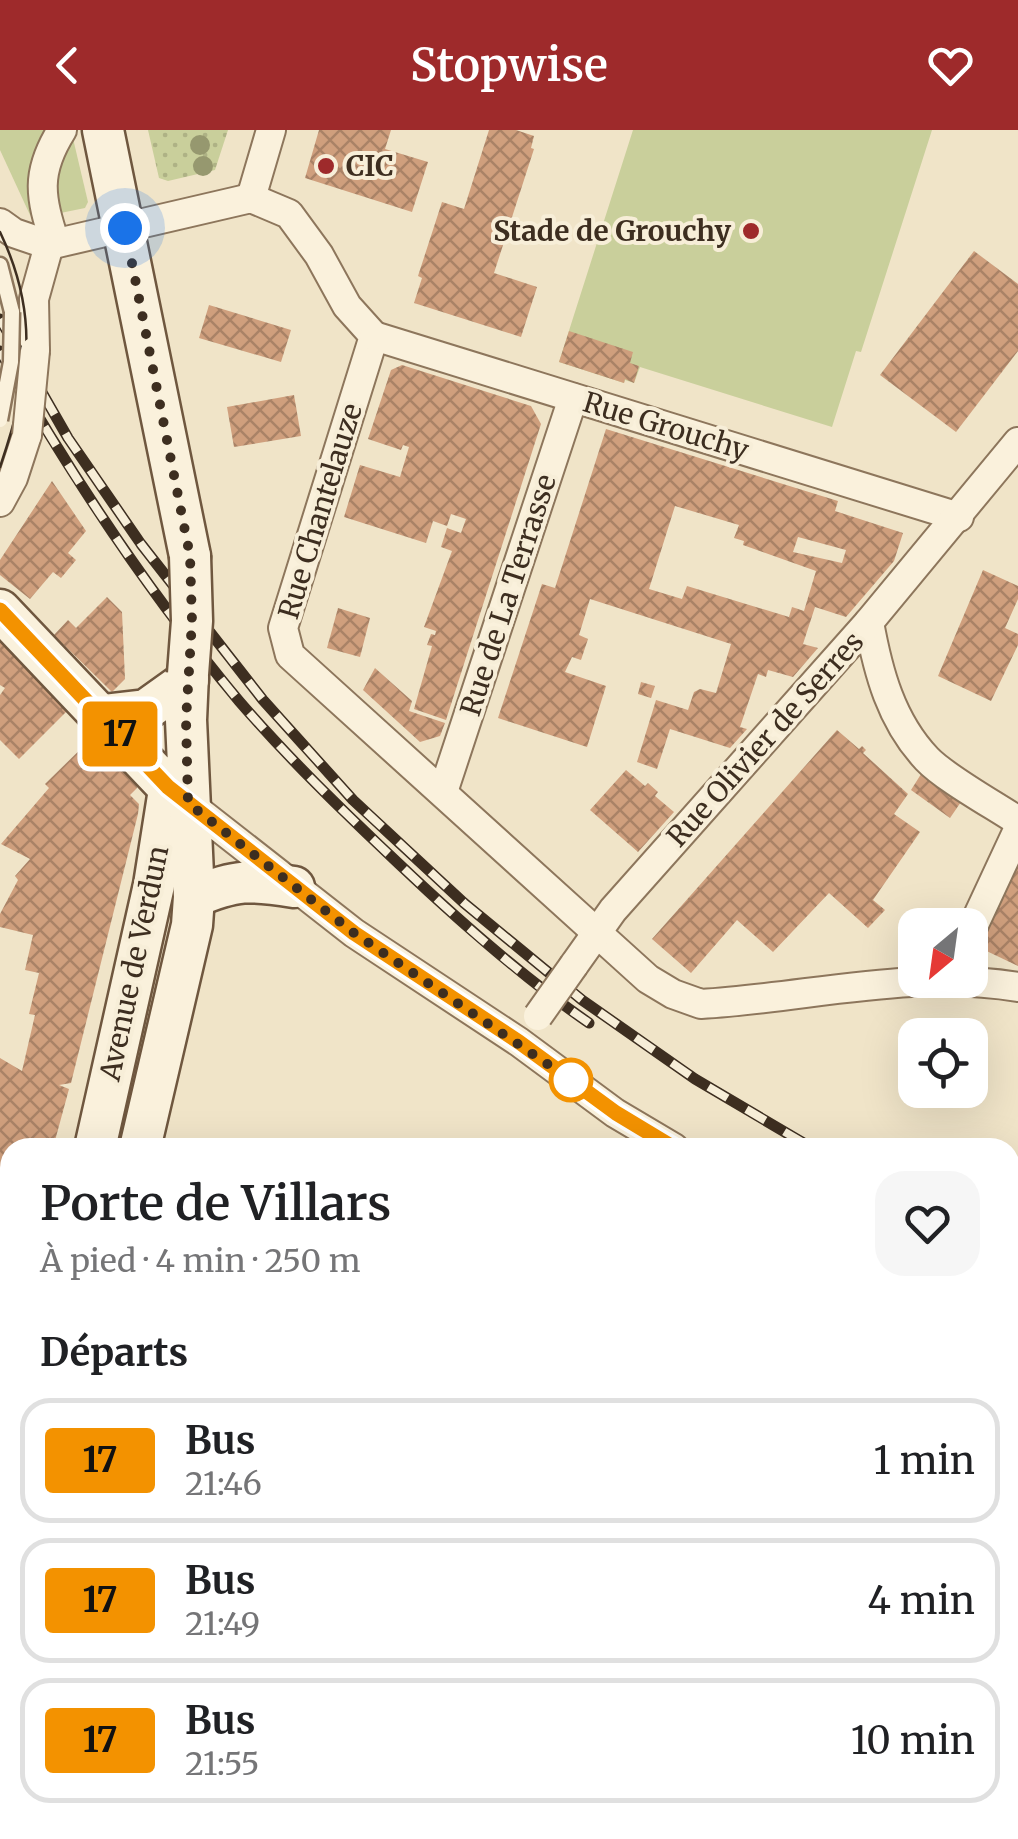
<!DOCTYPE html>
<html lang="fr">
<head>
<meta charset="utf-8">
<style>
	:root { --surface:#fff; --page:#f6f6f6; --text:#202124; --muted:#757577; --line:#e0e0e0; --accent:#9e2a2b }
	body { margin:0; font-family:Merriweather,serif; background:var(--page); color:var(--text); height:100vh; display:flex; flex-direction:column; font-size:38px; white-space:nowrap }
	* { box-sizing:border-box; margin:0 }
	p { font-size:32px; color:var(--muted) }
	.icon { flex:none; width:55px; height:55px; fill:none; stroke:currentColor; stroke-width:2; stroke-linecap:round; stroke-linejoin:round }
	.map { position:relative; flex:1; overflow:hidden }
	.side { position:absolute; left:0px; top:1008px; width:1020px; height:702px; display:flex; flex-direction:column; background:var(--surface); border-radius:30px 30px 0 0; box-shadow:0 10px 40px #0002 }
	.side>* { flex:none }
	.badge { padding:0 20px; border-radius:8px; font-size:35px; line-height:65px }
	.needle { width:65px; rotate:209deg }
	.buttons { position:absolute; left:898px; top:778px; display:grid; gap:20px }
	.buttons a { display:grid; place-items:center; width:90px; height:90px; border-radius:20px; background:var(--surface); box-shadow:0 10px 40px #0002; font-size:50px }
	.you { position:absolute; width:50px; height:50px; margin:-25px; border:8px solid #fff; border-radius:50%; background:#1a73e8; box-shadow:0 0 0 15px #1a73e833 }
	.map>.badge { position:absolute; translate:-50% -50%; box-shadow:0 0 0 5px #fff }
	h2 { padding:0 40px; font-size:38px; line-height:90px }
	.round { display:grid; place-items:center; flex:none; width:105px; height:105px; border-radius:30px; background:var(--page) }
	.head { display:flex; align-items:center; justify-content:space-between; height:170px; padding:0 40px }
	h1 { font-size:48px; font-weight:600; line-height:75px }
	ul { padding:0; list-style:none }
	li { display:flex; align-items:center; gap:30px; height:125px; margin:0 20px 15px; padding:0 20px; border:5px solid var(--line); border-radius:30px }
	li div { flex:1 }
	li b { display:block; font-size:38px }
	li em { font-style:normal }
	li .badge { min-width:110px; font-weight:700; text-align:center }
	header { display:flex; justify-content:space-between; align-items:center; height:130px; padding:0 40px; background:var(--accent); color:#fff; font-size:45px; font-weight:600 }
	.map>svg:first-child { display:block }
	.grass { fill:url(#grass-dots) }
	.park { fill:#c9cf9b }
	.lines { fill:none; stroke-linecap:round; stroke-linejoin:round }
	.stream { stroke:#6f938a; stroke-width:9 }
	.building { fill:url(#building-cross-hatch); fill-rule:evenodd }
	.lane-casing { stroke:#8d765c; stroke-width:19 }
	.street-casing { stroke:#8d765c; stroke-width:32 }
	.secondary-casing { stroke:#6f573f; stroke-width:45 }
	.highway-casing { stroke:#5b4430; stroke-width:58 }
	.lane { stroke:#faf1dc; stroke-width:14 }
	.street { stroke:#faf1dc; stroke-width:28 }
	.secondary { stroke:#faf1dc; stroke-width:40 }
	.highway { stroke:#e0a458; stroke-width:52 }
	.tram { stroke:#3d2e20; stroke-width:2.5 }
	.rail-casing { stroke:#3d2e20; stroke-width:11 }
	.rail { stroke:#f7eed8; stroke-width:8; stroke-dasharray:22; stroke-linecap:butt }
	.lane-bridge-casing { stroke:#8d765c; stroke-width:19; stroke-linecap:butt }
	.street-bridge-casing { stroke:#8d765c; stroke-width:32; stroke-linecap:butt }
	.secondary-bridge-casing { stroke:#6f573f; stroke-width:45; stroke-linecap:butt }
	.lane-bridge { stroke:#faf1dc; stroke-width:14 }
	.street-bridge { stroke:#faf1dc; stroke-width:28 }
	.secondary-bridge { stroke:#faf1dc; stroke-width:40 }
	.tree { fill:#96986f }
	.line-casing { stroke:#fff; stroke-width:22 }
	.line { stroke:#f39200; stroke-width:15 }
	.walk { stroke:#3d2e20; stroke-width:10; stroke-dasharray:0 18 }
	.poi-dot { fill:#9e2a2b; stroke:#f7eed8; stroke-width:4 }
	.stop-dot { fill:#fff; stroke:#f39200; stroke-width:5 }
	.labels { text-anchor:middle; stroke-width:8; stroke-linejoin:round; paint-order:stroke }
	.poi-label { font-size:28px; font-weight:bold; fill:#3d2e20; stroke:#f7eed8; text-anchor:start }
	.street-label { font-size:28px; fill:#3d2e20; stroke:#f7eed8 }
</style>
</head>
<body>
<header><svg class="icon" aria-label="back" viewBox="0 0 24 24"><path d="M15 5l-7 7 7 7"/></svg>Stopwise<svg class="icon" aria-label="heart" viewBox="0 0 24 24"><path d="M12 20l-8-8c-3-5 5-10 8-4 3-6 11-1 8 4z"/></svg></header>
<div class="map">
<svg width="1018" height="1709" viewBox="0 0 1018 1709">
	<defs>
		<pattern id="grass-dots" width="8" height="8" patternUnits="userSpaceOnUse" patternTransform="scale(2.5)"><rect width="8" height="8" fill="#c9cf9b"/><path d="M2 2h.1M6 6h.1" fill="none" stroke="#aeb285" stroke-width="1.8" stroke-linecap="round"/></pattern>
		<pattern id="building-cross-hatch" width="8" height="8" patternUnits="userSpaceOnUse" patternTransform="scale(2.5)"><rect width="8" height="8" fill="#cf9f7d"/><path d="M0 0l8 8M0 8l8-8" fill="none" stroke="#a98266"/></pattern>
	</defs>
	<rect width="100%" height="100%" fill="#f0e4c8"/>
	<g class="grass">
		<path d="M148 0H228L215 40 168 51 159 48Z"/>
		<path d="M0 1342 10 1349V1591L0 1563Z"/>
		<path d="M55 1700H241L248 1709H59Z"/>
		<path d="M348 1700H585L591 1709H356Z"/>
	</g>
	<g class="park">
		<path d="M0 0H71L88 72 85 78 36 88 30 85 0 20Z"/>
		<path d="M633 0H932L861 222 856 221 832 297 640 237 634 253 625 250 624 253 559 232Z"/>
	</g>
	<g class="lines">
		<path class="stream" d="M527 1700 535 1709"/>
	</g>
	<g class="building">
		<path d="M319 0H391L385 19 428 32 412 82 305 48Z"/>
		<path d="M489 0H516L534 6 531 18 534 19 494 143 537 157 521 207 414 173 422 148 418 146 442 72 464 79Z"/>
		<path d="M974 121 1018 154V221L956 302 880 245Z"/>
		<path d="M209 175 291 200 281 232 199 208Z"/>
		<path d="M569 201 633 222 630 233 639 236 634 253 625 249 624 253 559 232Z"/>
		<path d="M402 235 531 276 541 294 446 590 414 579 432 516 427 515 431 504 435 505 436 501 424 497 452 421 441 417 447 398 461 403 466 389 451 384 447 396 433 391 426 413 344 387 360 335 400 347 409 317 403 315 401 320 368 309 391 240Z"/>
		<path d="M294 265 301 306 234 317 227 277Z"/>
		<path d="M606 299 838 371 835 381 903 403 894 431 846 487 815 477 803 514 818 518 793 547 768 540 766 547 758 544 740 597 747 599 730 618 670 599 657 639 637 632 656 570 688 580 694 562 700 559 716 563 731 514 590 469 579 505 588 509 581 530 572 527 565 542 606 556 587 617 498 588 542 454 555 458ZM675 376 739 395 734 408 744 411 743 415 816 441 804 481 792 477 789 487 687 456 682 469 649 459ZM798 407 846 420 842 433 793 422Z"/>
		<path d="M52 351 86 401 68 423 76 430 61 448 53 442 30 469 0 445V430Z"/>
		<path d="M983 440 1018 456V469L1005 498 1018 504V515L991 571 938 546Z"/>
		<path d="M107 467 122 482 125 549 112 562 54 505 68 490 76 498Z"/>
		<path d="M338 478 370 488 360 527 327 518Z"/>
		<path d="M0 509 69 579 19 629 0 610V565L5 558 0 555Z"/>
		<path d="M375 538 412 571 409 581 445 593 440 606 420 612 363 560Z"/>
		<path d="M641 552 655 556 651 568 638 564Z"/>
		<path d="M837 600 859 619 862 616 866 620 863 623 908 664 894 684 920 702 873 770 885 780 868 798 829 763 773 822 737 790 691 843 652 809Z"/>
		<path d="M95 605 135 646 137 658 130 665 139 674 138 684 71 953 59 955 69 959 53 1018H10V1162L0 1181V928L22 941 35 885 29 884 39 843 25 840 33 805 0 797V784L18 750 15 746 30 729 1 714 49 658 45 654Z"/>
		<path d="M626 640 645 656 648 653 658 662 655 666 674 682 638 722 590 680Z"/>
		<path d="M923 641 963 669 950 688 911 660Z"/>
		<path d="M1018 726V836L974 815Z"/>
		<path d="M1017 1403 1018 1404V1615L1010 1612V1425Z"/>
		<path d="M812 1700H825L823 1709H810Z"/>
	</g>
	<g class="lines">
		<defs>
			<g id="lane">
				<path d="M0 135 12 182"/>
				<path d="M1010 1291 1018 1284"/>
				<path d="M1010 1623 1018 1625"/>
			</g>
			<g id="street">
				<path d="M251 68 271 0"/>
				<path d="M0 93 14 103 49 115"/>
				<path d="M55 113C40 67 35 43 62 0"/>
				<path d="M49 115 251 68 289 84 319 125 347 176 374 206 283 498 290 525 648 849 673 864 701 874C806 868 913 839 1018 857"/>
				<path d="M374 206 959 387"/>
				<path d="M35 221 34 169 49 115"/>
				<path d="M0 372 13 348 27 305"/>
				<path d="M869 492C878 542 891 591 927 629 945 648 994 675 1018 691"/>
				<path d="M443 662 573 268"/>
				<path d="M188 673 354 803 519 912 615 983 674 1018"/>
				<path d="M970 803 1018 700"/>
				<path d="M574 835 613 780 869 492 1018 312"/>
				<path d="M1010 1189 1018 1192"/>
				<path d="M755 1709 756 1700"/>
			</g>
			<g id="secondary">
				<path d="M103 0 190 426"/>
				<path d="M0 480 168 657 185 670"/>
				<path d="M103 585 146 580 188 550"/>
				<path d="M194 767C237 749 249 750 294 757"/>
				<path d="M95 1018 154 755 171 647"/>
				<path d="M140 1018 192 795 194 767 186 590 188 544"/>
				<path d="M0 1233 10 1222"/>
				<path d="M0 1287 10 1285"/>
				<path d="M0 1316 10 1322"/>
				<path d="M291 1700 299 1709"/>
			</g>
			<path id="highway" d="M0 1662 10 1683"/>
		</defs>
		<use href="#lane" class="lane-casing"/>
		<use href="#street" class="street-casing"/>
		<use href="#secondary" class="secondary-casing"/>
		<use href="#highway" class="highway-casing"/>
		<use href="#lane" class="lane"/>
		<use href="#street" class="street"/>
		<use href="#secondary" class="secondary"/>
		<use href="#highway" class="highway"/>
		<path class="tram" d="M0 102C41 188 29 251 0 337"/>
		<defs>
			<g id="rail">
				<path d="M0 189 68 308 141 414 263 570 353 670 464 773 582 870 695 949 812 1018"/>
				<path d="M0 221C70 344 148 462 239 571 288 628 343 681 398 733 458 790 521 846 589 893"/>
				<path d="M1010 1111 1018 1114"/>
			</g>
		</defs>
		<use href="#rail" class="rail-casing"/>
		<use href="#rail" class="rail"/>
		<defs>
			<path id="lane-bridge" d="M0 290 11 232 12 182"/>
			<g id="street-bridge">
				<path d="M27 305 35 221"/>
				<path d="M538 886 574 835"/>
			</g>
			<path id="secondary-bridge" d="M188 544 192 491 190 426"/>
		</defs>
		<use href="#lane-bridge" class="lane-bridge-casing"/>
		<use href="#street-bridge" class="street-bridge-casing"/>
		<use href="#secondary-bridge" class="secondary-bridge-casing"/>
		<use href="#lane-bridge" class="lane-bridge"/>
		<use href="#street-bridge" class="street-bridge"/>
		<use href="#secondary-bridge" class="secondary-bridge"/>
	</g>
	<g class="tree">
		<circle cx="200" cy="15" r="10"/>
		<circle cx="203" cy="36" r="10"/>
	</g>
	<g class="lines">
		<defs>
			<path id="line" d="M0 480 168 657 354 803 519 912 616 983 674 1018"/>
		</defs>
		<use href="#line" class="line-casing"/>
		<use href="#line" class="line"/>
		<path class="walk" d="M125 98 190 426 192 491 186 590 188 673 354 803 571 950"/>
	</g>
	<g class="poi-dot">
		<circle cx="326" cy="36" r="10"/>
		<circle cx="751" cy="101" r="10"/>
	</g>
	<circle class="stop-dot" cx="571" cy="950" r="20"/>
	<g class="labels">
		<g class="poi-label">
			<text x="346" y="46">CIC</text>
			<text x="731" y="111" text-anchor="end">Stade de Grouchy</text>
		</g>
		<g class="street-label">
			<text transform="translate(666 296) rotate(17)" y="10">Rue Grouchy</text>
			<text transform="translate(320 381) rotate(-73)" y="10">Rue Chantelauze</text>
			<text transform="translate(508 465) rotate(-72)" y="10">Rue de La Terrasse</text>
			<text transform="translate(765 609) rotate(-48)" y="10">Rue Olivier de Serres</text>
			<text transform="translate(134 833) rotate(-78)" y="10">Avenue de Verdun</text>
		</g>
	</g>
</svg>
<div class="buttons">
<a><svg class="needle" viewBox="-14 -14 28 28"><path d="M0-13l5 13h-10z" fill="#e53935"/><path d="M0 13l5-13h-10z" fill="#757577"/></svg></a>
<a><svg class="icon" aria-label="locate" viewBox="0 0 24 24"><circle cx="12" cy="12" r="6"/><path d="M12 2v4M12 18v4M2 12h4M18 12h4"/></svg></a>
</div>
<div class="you" style="left:125px;top:98px"></div>
<b class="badge" style="left:120px;top:604px;background:#f39200;color:#111">17</b>
<section class="side">
<div class="head"><div><h1>Porte de Villars</h1><p>À pied · 4 min · 250 m</p></div><a class="round"><svg class="icon" aria-label="heart" viewBox="0 0 24 24"><path d="M12 20l-8-8c-3-5 5-10 8-4 3-6 11-1 8 4z"/></svg></a></div>
<h2>Départs</h2>
<ul>
<li><span class="badge" style="background:#f39200;color:#111">17</span><div><b>Bus</b><p>21:46</p></div><em>1 min</em></li>
<li><span class="badge" style="background:#f39200;color:#111">17</span><div><b>Bus</b><p>21:49</p></div><em>4 min</em></li>
<li><span class="badge" style="background:#f39200;color:#111">17</span><div><b>Bus</b><p>21:55</p></div><em>10 min</em></li>
</ul>
</section>
</div>
</body>
</html>
